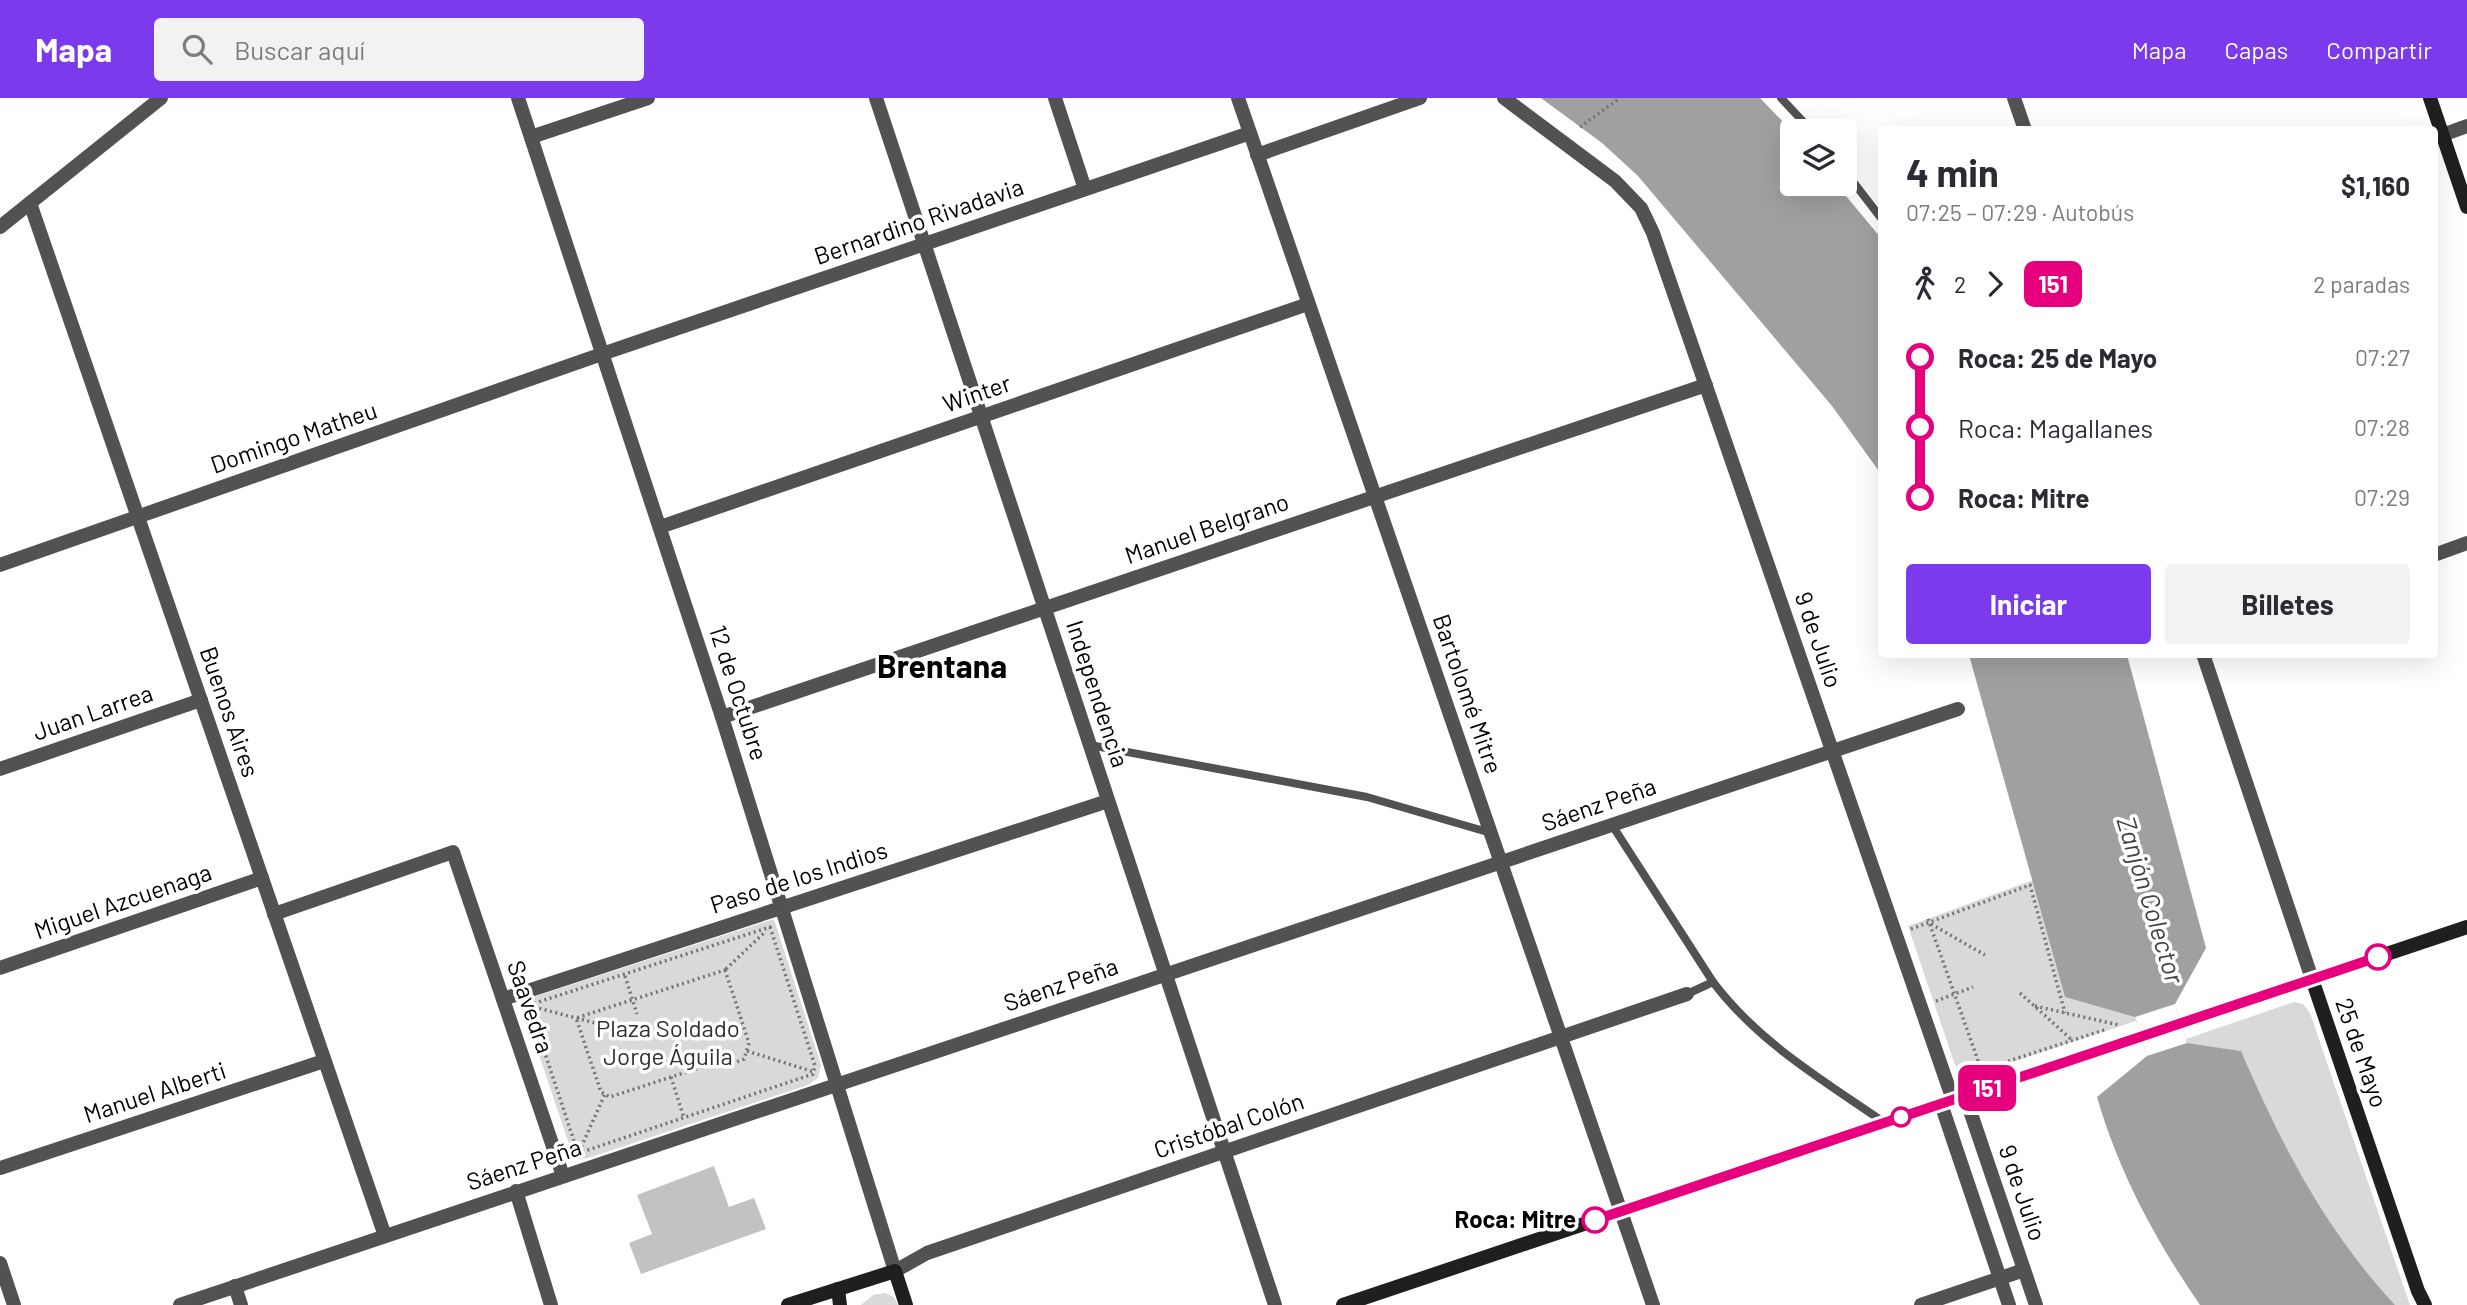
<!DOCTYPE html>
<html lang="es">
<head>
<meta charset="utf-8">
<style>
	:root { --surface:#fff; --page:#f2f2f3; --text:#2b2b33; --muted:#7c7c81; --accent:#7c3aed }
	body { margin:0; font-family:Barlow,sans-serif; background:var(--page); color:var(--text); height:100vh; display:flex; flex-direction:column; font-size:26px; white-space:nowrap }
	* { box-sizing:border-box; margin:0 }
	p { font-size:23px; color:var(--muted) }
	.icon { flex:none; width:38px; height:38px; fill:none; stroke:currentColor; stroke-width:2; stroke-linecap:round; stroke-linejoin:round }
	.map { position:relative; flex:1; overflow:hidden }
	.sheet { position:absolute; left:1878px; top:28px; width:560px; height:532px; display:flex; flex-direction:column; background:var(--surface); border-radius:7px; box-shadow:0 7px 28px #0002 }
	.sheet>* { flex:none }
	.badge { padding:0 14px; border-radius:10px; font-size:24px; line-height:46px }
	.buttons { position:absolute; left:1780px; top:21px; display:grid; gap:14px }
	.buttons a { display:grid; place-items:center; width:77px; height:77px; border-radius:7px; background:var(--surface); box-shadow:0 7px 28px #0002; font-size:35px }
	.map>.badge { position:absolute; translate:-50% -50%; box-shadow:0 0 0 4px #fff }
	.legs { display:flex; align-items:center; gap:10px; height:77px; padding:0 28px; font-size:23px }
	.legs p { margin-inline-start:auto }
	.headline { display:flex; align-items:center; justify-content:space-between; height:119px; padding:0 28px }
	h1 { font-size:38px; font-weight:700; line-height:52px }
	.primary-button { display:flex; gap:14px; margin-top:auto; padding:14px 28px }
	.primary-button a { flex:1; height:80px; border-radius:7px; background:var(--accent); color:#fff; font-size:28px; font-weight:700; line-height:80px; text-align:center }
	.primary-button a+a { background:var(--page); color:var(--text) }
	ul { padding:0 28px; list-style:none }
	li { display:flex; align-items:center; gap:24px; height:70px; font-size:26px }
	li i { display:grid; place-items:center; width:10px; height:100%; margin:0 9px; background:currentColor }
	li i::after { content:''; width:18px; height:18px; margin:-9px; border:5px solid; border-radius:50%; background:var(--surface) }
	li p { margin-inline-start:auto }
	li:first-child i { background:linear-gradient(#0000 50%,currentColor 0) }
	li:last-child i { background:linear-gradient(currentColor 50%,#0000 0) }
	header { display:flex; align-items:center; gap:42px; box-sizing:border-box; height:98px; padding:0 35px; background:var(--accent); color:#fff }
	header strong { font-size:33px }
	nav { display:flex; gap:38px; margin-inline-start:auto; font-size:24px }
	.search { width:490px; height:63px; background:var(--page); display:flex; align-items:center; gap:18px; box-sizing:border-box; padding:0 24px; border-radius:7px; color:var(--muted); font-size:26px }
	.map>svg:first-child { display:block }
	.green { fill:#d9d9d9 }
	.water { fill:#a0a0a0 }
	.pier { fill:#fff }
	.building { fill:#c2c2c2 }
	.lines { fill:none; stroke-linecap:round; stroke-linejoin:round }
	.path { stroke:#747474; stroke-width:3.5; stroke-dasharray:2 3.5; stroke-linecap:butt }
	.service { stroke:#525252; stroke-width:8 }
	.minor { stroke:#525252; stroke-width:14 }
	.tertiary { stroke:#525252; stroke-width:14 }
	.secondary { stroke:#1f1f1f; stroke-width:14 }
	.line-1-casing { stroke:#fff; stroke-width:16 }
	.line-1 { stroke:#e6007e; stroke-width:10 }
	.stop-1-dot { fill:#fff; stroke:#e6007e; stroke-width:3.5 }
	.labels { text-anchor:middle; stroke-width:7; stroke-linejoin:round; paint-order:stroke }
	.street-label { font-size:24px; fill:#000; stroke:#fff }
	.park-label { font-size:24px; fill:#303030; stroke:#fff }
	.stop-label { font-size:24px; font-weight:bold; fill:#000; stroke:#fff; text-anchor:end }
	.water-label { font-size:26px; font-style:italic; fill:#414141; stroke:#fff }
	.district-label { font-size:32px; font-weight:bold; fill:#000; stroke:#fff }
</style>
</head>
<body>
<header>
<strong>Mapa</strong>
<div class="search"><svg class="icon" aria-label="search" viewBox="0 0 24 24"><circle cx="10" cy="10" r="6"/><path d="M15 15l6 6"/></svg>Buscar aquí</div>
<nav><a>Mapa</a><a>Capas</a><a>Compartir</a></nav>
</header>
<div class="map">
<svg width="2467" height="1207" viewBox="0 0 2467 1207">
	<rect width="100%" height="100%" fill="#fff"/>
	<g class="green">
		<path d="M2086 557 2136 923 1976 976C1965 978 1960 975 1955 967L1908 828 2033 782 2065 899 2134 918Z"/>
		<path d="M774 821 821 967 818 980 808 987 588 1060 581 1061 573 1058 521 903Z"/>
		<path d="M2294 904 2303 906 2310 915 2410 1207H2395C2323 1129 2283 1049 2241 953L2186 945V941Z"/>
		<path d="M885 1195 894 1199 898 1207H861L873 1197Z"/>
	</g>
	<g class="water">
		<path d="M1541 0H1760L1792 33V86H1836L1881 140V376L1832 308 1638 78 1602 45Z"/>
		<path d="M1969 557H2127L2206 850 2175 906 2187 945 2241 953C2283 1049 2323 1129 2395 1207H2200C2156 1143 2119 1075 2097 999L2147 958 2135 919 2065 899Z"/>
	</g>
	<path class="pier" d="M2175 906 2187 945 2147 958 2135 919Z"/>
	<path class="building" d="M714 1068 729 1109 754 1100 766 1131 641 1176 629 1145 652 1136 637 1097Z"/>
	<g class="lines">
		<g class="path">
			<path d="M1580 29 1620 0"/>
			<path d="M1928 821 1981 971"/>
			<path d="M1931 826 1985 857"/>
			<path d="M770 829 815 968 813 976 585 1053 577 1052 529 907Z"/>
			<path d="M1911 831 2030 787 2065 915"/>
			<path d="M726 871 766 833"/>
			<path d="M725 872 749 945 744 961 729 967 717 964 610 999 601 994 576 920Z"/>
			<path d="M625 878 637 916"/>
			<path d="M2020 895 2072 942"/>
			<path d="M1936 903 1973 889"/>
			<path d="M2035 908 2119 927"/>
			<path d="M534 909 603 927"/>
			<path d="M747 953 814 974"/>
			<path d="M1960 973 1981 972 2107 931"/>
			<path d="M671 979 684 1020"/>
			<path d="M579 1054 605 996"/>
		</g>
		<g class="service">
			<path d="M1781 0 1812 33"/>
			<path d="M1844 72 1881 120"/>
			<path d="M1090 647 1367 699 1491 735"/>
			<path d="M1612 727 1713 884C1759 945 1823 982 1885 1025"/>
			<path d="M1687 896 1713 884"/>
		</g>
		<g class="minor">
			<path d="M518 0 722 619 895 1173 927 1155 1687 896"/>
			<path d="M876 0 1275 1207"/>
			<path d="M1055 0 1085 91"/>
			<path d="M1238 0 1653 1207"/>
			<path d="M1504 0 1615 83 1641 110 1653 135 1953 1002"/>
			<path d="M2014 0 2025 32"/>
			<path d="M531 39 648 0"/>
			<path d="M2434 40 2467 28"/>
			<path d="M1257 57 1420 0"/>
			<path d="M30 105 385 1138"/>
			<path d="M0 129 161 0"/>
			<path d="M660 429 1308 206"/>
			<path d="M2434 457 2467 445"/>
			<path d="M0 467 602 256 1250 35"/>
			<path d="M2203 556 2312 881"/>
			<path d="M722 619 1706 287"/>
			<path d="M0 671 201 602"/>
			<path d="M274 816 453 754 563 1078"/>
			<path d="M0 870 262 780"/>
			<path d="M503 901 1108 703"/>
			<path d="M0 1070 324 963"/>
			<path d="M516 1093 551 1207"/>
			<path d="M0 1165 14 1207"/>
			<path d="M235 1188 241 1207"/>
			<path d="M180 1207 1958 611"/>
			<path d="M1921 1207 2024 1172"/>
		</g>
		<g class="tertiary">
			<path d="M1965 998 2036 1207"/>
			<path d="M1941 1006 2009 1207"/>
		</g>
		<g class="secondary">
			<path d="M2430 0 2467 109"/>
			<path d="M2312 881 2418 1193 2425 1207"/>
			<path d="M838 1191 840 1207"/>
			<path d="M788 1207 895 1173 906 1207"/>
			<path d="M1343 1207 2467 829"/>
		</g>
	</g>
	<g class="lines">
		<defs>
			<path id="line-1" d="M1595 1122 2378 859"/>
		</defs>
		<use href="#line-1" class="line-1-casing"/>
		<use href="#line-1" class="line-1"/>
	</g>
	<g class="stop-1-dot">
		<circle cx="2378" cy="859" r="12"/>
		<circle cx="1901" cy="1019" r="9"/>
		<circle cx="1595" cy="1122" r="12"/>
	</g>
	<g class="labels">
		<g class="street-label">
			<text transform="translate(919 124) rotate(-19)" y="8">Bernardino Rivadavia</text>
			<text transform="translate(977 296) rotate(-19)" y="8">Winter</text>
			<text transform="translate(294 340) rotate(-19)" y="8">Domingo Matheu</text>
			<text transform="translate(1207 431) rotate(-19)" y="8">Manuel Belgrano</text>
			<text transform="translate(1818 542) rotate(71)" y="8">9 de Julio</text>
			<text transform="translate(738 595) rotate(72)" y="8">12 de Octubre</text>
			<text transform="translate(1097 596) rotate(72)" y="8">Independencia</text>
			<text transform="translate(1467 596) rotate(71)" y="8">Bartolomé Mitre</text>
			<text transform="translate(229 614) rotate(71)" y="8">Buenos Aires</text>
			<text transform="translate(93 615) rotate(-19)" y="8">Juan Larrea</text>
			<text transform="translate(1599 707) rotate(-19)" y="8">Sáenz Peña</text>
			<text transform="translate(799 780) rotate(-18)" y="8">Paso de los Indios</text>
			<text transform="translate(123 804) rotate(-19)" y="8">Miguel Azcuenaga</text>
			<text transform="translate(1061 887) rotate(-19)" y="8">Sáenz Peña</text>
			<text transform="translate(530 909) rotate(71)" y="8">Saavedra</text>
			<text transform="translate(2361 955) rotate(71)" y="8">25 de Mayo</text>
			<text transform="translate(155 995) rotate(-18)" y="8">Manuel Alberti</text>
			<text transform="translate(1229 1028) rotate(-19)" y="8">Cristóbal Colón</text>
			<text transform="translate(524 1067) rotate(-18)" y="8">Sáenz Peña</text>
			<text transform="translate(2022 1095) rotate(71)" y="8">9 de Julio</text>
		</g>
		<g class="park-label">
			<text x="668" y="939">Plaza Soldado<tspan x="668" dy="28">Jorge Águila</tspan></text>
		</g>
		<g class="stop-label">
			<text x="1576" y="1130">Roca: Mitre</text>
		</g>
		<g class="water-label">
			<text transform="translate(2150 802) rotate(73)" y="9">Zanjón Colector</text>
		</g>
		<g class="district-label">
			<text x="942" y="580">Brentana</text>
		</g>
	</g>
</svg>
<div class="buttons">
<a><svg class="icon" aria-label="layers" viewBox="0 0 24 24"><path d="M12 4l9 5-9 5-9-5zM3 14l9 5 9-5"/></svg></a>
</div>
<b class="badge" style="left:1987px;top:990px;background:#e6007e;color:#fff">151</b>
<section class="sheet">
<div class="headline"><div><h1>4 min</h1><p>07:25 – 07:29 · Autobús</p></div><b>$1,160</b></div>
<div class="legs"><svg class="icon" aria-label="walk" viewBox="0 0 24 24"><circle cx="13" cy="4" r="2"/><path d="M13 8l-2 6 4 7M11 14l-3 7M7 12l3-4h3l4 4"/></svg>2<svg class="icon" aria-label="forward" viewBox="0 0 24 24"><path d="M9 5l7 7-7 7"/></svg><b class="badge" style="background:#e6007e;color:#fff">151</b><p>2 paradas</p></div>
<ul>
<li><i style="color:#e6007e"></i><b>Roca: 25 de Mayo</b><p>07:27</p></li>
<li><i style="color:#e6007e"></i><span>Roca: Magallanes</span><p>07:28</p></li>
<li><i style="color:#e6007e"></i><b>Roca: Mitre</b><p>07:29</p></li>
</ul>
<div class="primary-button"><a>Iniciar</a><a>Billetes</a></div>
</section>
</div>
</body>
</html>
